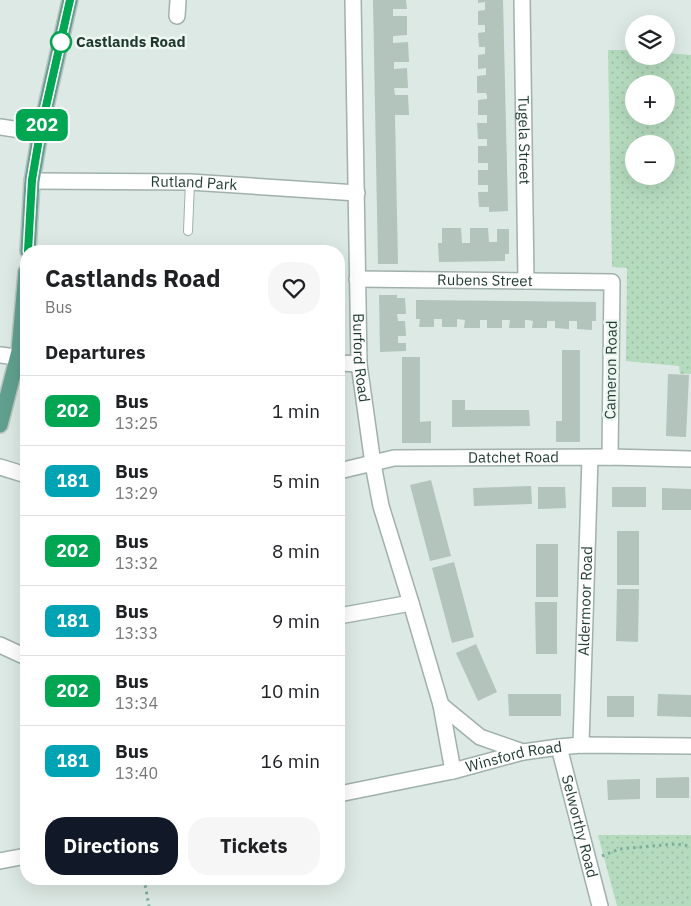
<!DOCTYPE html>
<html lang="en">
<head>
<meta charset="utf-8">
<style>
	:root { --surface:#fff; --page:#f6f6f6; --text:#202124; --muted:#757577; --line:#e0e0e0; --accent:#111827 }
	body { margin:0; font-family:"IBM Plex Sans",sans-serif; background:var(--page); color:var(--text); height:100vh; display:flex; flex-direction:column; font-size:19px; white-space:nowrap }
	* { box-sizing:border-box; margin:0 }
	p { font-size:16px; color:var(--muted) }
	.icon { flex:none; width:28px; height:28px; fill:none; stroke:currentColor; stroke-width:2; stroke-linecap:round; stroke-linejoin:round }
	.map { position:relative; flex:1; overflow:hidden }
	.sheet { position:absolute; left:20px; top:245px; width:325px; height:640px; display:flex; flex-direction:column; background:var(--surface); border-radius:20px; box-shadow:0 5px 20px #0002 }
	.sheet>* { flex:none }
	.badge { padding:0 10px; border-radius:8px; font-size:18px; line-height:32px }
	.fabs { position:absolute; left:625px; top:15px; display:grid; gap:10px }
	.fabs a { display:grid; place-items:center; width:50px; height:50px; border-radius:50%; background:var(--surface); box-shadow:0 5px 20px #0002; font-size:25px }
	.map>.badge { position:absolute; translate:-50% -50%; box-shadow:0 0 0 2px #fff }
	h2 { padding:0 25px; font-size:19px; line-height:45px }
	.round { display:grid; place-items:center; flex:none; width:52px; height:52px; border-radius:20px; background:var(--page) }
	.summary { display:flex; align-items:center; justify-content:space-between; height:85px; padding:0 25px }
	h1 { font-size:24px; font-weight:700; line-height:38px }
	.action { display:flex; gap:10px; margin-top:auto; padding:10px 25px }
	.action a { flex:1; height:58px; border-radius:20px; background:var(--accent); color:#fff; font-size:20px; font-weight:700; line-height:58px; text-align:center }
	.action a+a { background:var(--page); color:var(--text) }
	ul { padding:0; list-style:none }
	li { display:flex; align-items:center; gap:15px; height:70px; padding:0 25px; border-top:1px solid var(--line) }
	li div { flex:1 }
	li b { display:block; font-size:19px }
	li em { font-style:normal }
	li .badge { min-width:55px; font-weight:700; text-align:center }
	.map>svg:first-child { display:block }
	.park { fill:url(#park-dots); fill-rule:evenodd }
	.building { fill:#b2c4bc }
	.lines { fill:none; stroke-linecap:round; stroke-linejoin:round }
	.lane-casing { stroke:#a0b1ab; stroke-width:10 }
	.street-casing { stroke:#a0b1ab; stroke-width:18 }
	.primary-casing { stroke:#bcc4c1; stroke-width:18 }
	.path { stroke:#7dae9d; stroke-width:3; stroke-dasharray:2.5 4; stroke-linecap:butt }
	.lane { stroke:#fff; stroke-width:8 }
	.street { stroke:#fff; stroke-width:15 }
	.primary { stroke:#61a08e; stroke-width:15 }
	.line-casing { stroke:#fff; stroke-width:11 }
	.line { stroke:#00a651; stroke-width:8 }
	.stop-dot { fill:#fff; stroke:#00a651; stroke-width:2.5 }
	.labels { text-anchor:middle; stroke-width:5; stroke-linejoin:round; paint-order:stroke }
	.stop-label { font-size:15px; font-weight:bold; fill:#1f3931; stroke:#edf6f1; text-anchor:start }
	.street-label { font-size:15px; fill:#1f3931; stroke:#edf6f1 }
</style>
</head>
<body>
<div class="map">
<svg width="691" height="906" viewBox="0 0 691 906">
	<defs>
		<pattern id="park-dots" width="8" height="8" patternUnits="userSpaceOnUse" patternTransform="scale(1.25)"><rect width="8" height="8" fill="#b5dbbe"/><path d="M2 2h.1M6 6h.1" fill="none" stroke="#9bbda4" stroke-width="1.8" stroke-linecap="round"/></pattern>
	</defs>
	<rect width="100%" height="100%" fill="#dde9e4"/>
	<g class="park">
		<path d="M608 50H634V56H666V53L691 55V374H680L679 366 626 361 627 268 612 267ZM634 84H666V116H634ZM634 144H666V176H634Z"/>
		<path d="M598 835H691V906H617Z"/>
	</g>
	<g class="building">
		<path d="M373 0H406L407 9H393V16H407V35L393 36V43L408 42 409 62H394V69L407 68 408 88H394L395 95H408L409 115H395L398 264H378Z"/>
		<path d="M478 0H503L508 211 489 212V207H479L478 192H488V185H478V170H488V163H478V146H487V139H478L477 123H487V115H478V100L487 99V96L486 93H477V76L486 75V68L478 69V55L485 54V47H479L478 33 485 32V25H478V11L485 10V2L478 3Z"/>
		<path d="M442 228H461L462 243H470V228H488L489 242H497V229H509V254H505V261L439 262 438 243H442Z"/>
		<path d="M379 295H397V298H405L406 314H397L398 321H405L406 336H398V343H406V351L380 352Z"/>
		<path d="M416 300 596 302V321H592V330L577 329V321H569V329L555 328V321H547V328H532L533 321 528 320H525V328H509L510 320H502V328H487V320H480V328H464L465 320 457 319V327H442V319H434V327H419L420 319H416Z"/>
		<path d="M562 350H580V442H556V421H562Z"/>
		<path d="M402 357H420V422L431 421V443H402Z"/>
		<path d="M668 374 689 375 686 437 666 436Z"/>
		<path d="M452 400H465V410H529L530 426 452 427Z"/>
		<path d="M431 480 451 556 430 561 410 485Z"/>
		<path d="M531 486 532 504 474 506 473 488Z"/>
		<path d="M538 487H565L566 508 538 509Z"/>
		<rect x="612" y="487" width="34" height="20"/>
		<path d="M662 488 691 489V510H662Z"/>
		<rect x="617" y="531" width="22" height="54"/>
		<rect x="536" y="544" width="22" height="53"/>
		<path d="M454 562 474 637 452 643 432 568Z"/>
		<path d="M617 589H639L638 642 616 641Z"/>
		<path d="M535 602H557V654H536Z"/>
		<path d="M476 644 497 692 478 701 456 653Z"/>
		<path d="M508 694H561V716H509Z"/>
		<path d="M658 694 691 695V717L657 716Z"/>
		<rect x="607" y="696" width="27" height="21"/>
		<path d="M689 777V798H656V778Z"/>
		<path d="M640 779V799L608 800 607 780Z"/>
	</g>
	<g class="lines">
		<defs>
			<path id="lane" d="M188 231 190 182"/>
			<g id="street">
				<path id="s1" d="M353 0 359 364 373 464 381 506 411 603 441 705 453 771"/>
				<path id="s2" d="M522 0 526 281"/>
				<path d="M177 16 178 0"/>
				<path d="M0 127 40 133"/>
				<path id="s3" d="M32 181 190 182 357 193"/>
				<path id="s4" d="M357 279 612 282 610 457"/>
				<path d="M0 355 17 357"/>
				<path d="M339 363 359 364"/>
				<path d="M0 467 26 475"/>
				<path id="s5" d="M339 471 394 458 610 457 691 459"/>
				<path d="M339 616 411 603"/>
				<path d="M0 645 26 657"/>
				<path d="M441 705 480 737 523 752"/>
				<path id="s6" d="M581 745 590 458"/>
				<path id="s7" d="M559 747 600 906"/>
				<path id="s8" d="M339 794 453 771 523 752 559 747 581 745 691 746"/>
				<path d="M0 861 26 856"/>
			</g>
			<g id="primary">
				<path d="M28 251 32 181 40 133 70 0"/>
				<path d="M0 425 19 351 26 272"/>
			</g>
		</defs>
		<use href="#lane" class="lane-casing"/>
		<use href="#street" class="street-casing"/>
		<use href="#primary" class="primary-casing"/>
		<g class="path">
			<path d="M602 856 619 849 675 844 691 846"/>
			<path d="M144 879 149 906"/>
		</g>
		<use href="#lane" class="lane"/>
		<use href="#street" class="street"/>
		<use href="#primary" class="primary"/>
	</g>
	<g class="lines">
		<defs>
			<path id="line" d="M28 251 32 180 40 133 70 0"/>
		</defs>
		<use href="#line" class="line-casing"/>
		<use href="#line" class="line"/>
	</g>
	<circle class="stop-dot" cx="61" cy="42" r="10"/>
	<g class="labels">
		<g class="stop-label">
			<text x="76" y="47">Castlands Road</text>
		</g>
		<g class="street-label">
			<text dy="5" stroke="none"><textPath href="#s2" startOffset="140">Tugela Street</textPath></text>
			<text dy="5" stroke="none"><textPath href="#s3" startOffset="162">Rutland Park</textPath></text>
			<text dy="5" stroke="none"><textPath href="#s4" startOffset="128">Rubens Street</textPath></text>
			<text dy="5" stroke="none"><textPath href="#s1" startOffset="358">Burford Road</textPath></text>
			<text transform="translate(611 370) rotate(-89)" y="5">Cameron Road</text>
			<text dy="5" stroke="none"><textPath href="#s5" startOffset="176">Datchet Road</textPath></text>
			<text dy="5" stroke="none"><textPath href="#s6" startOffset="144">Aldermoor Road</textPath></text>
			<text dy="5" stroke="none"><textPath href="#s8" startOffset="179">Winsford Road</textPath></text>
			<text dy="5" stroke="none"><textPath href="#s7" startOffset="82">Selworthy Road</textPath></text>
		</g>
	</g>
</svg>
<div class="fabs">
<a><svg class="icon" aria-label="layers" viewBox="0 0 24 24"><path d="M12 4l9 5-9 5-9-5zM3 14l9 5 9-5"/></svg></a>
<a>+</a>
<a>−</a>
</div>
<b class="badge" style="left:42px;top:125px;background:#00a651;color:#fff">202</b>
<section class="sheet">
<div class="summary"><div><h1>Castlands Road</h1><p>Bus</p></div><a class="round"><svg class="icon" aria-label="heart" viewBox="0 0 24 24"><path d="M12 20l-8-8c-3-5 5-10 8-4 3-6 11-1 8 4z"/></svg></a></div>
<h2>Departures</h2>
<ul>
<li><span class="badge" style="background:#00a651;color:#fff">202</span><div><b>Bus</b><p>13:25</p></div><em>1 min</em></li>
<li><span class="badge" style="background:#00a3b4;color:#fff">181</span><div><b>Bus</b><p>13:29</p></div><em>5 min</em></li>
<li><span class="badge" style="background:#00a651;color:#fff">202</span><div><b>Bus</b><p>13:32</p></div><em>8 min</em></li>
<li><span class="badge" style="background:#00a3b4;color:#fff">181</span><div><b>Bus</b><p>13:33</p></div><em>9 min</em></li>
<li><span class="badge" style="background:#00a651;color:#fff">202</span><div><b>Bus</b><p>13:34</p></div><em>10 min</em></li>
<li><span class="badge" style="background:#00a3b4;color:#fff">181</span><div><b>Bus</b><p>13:40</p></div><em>16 min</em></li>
</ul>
<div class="action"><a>Directions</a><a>Tickets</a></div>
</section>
</div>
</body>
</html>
